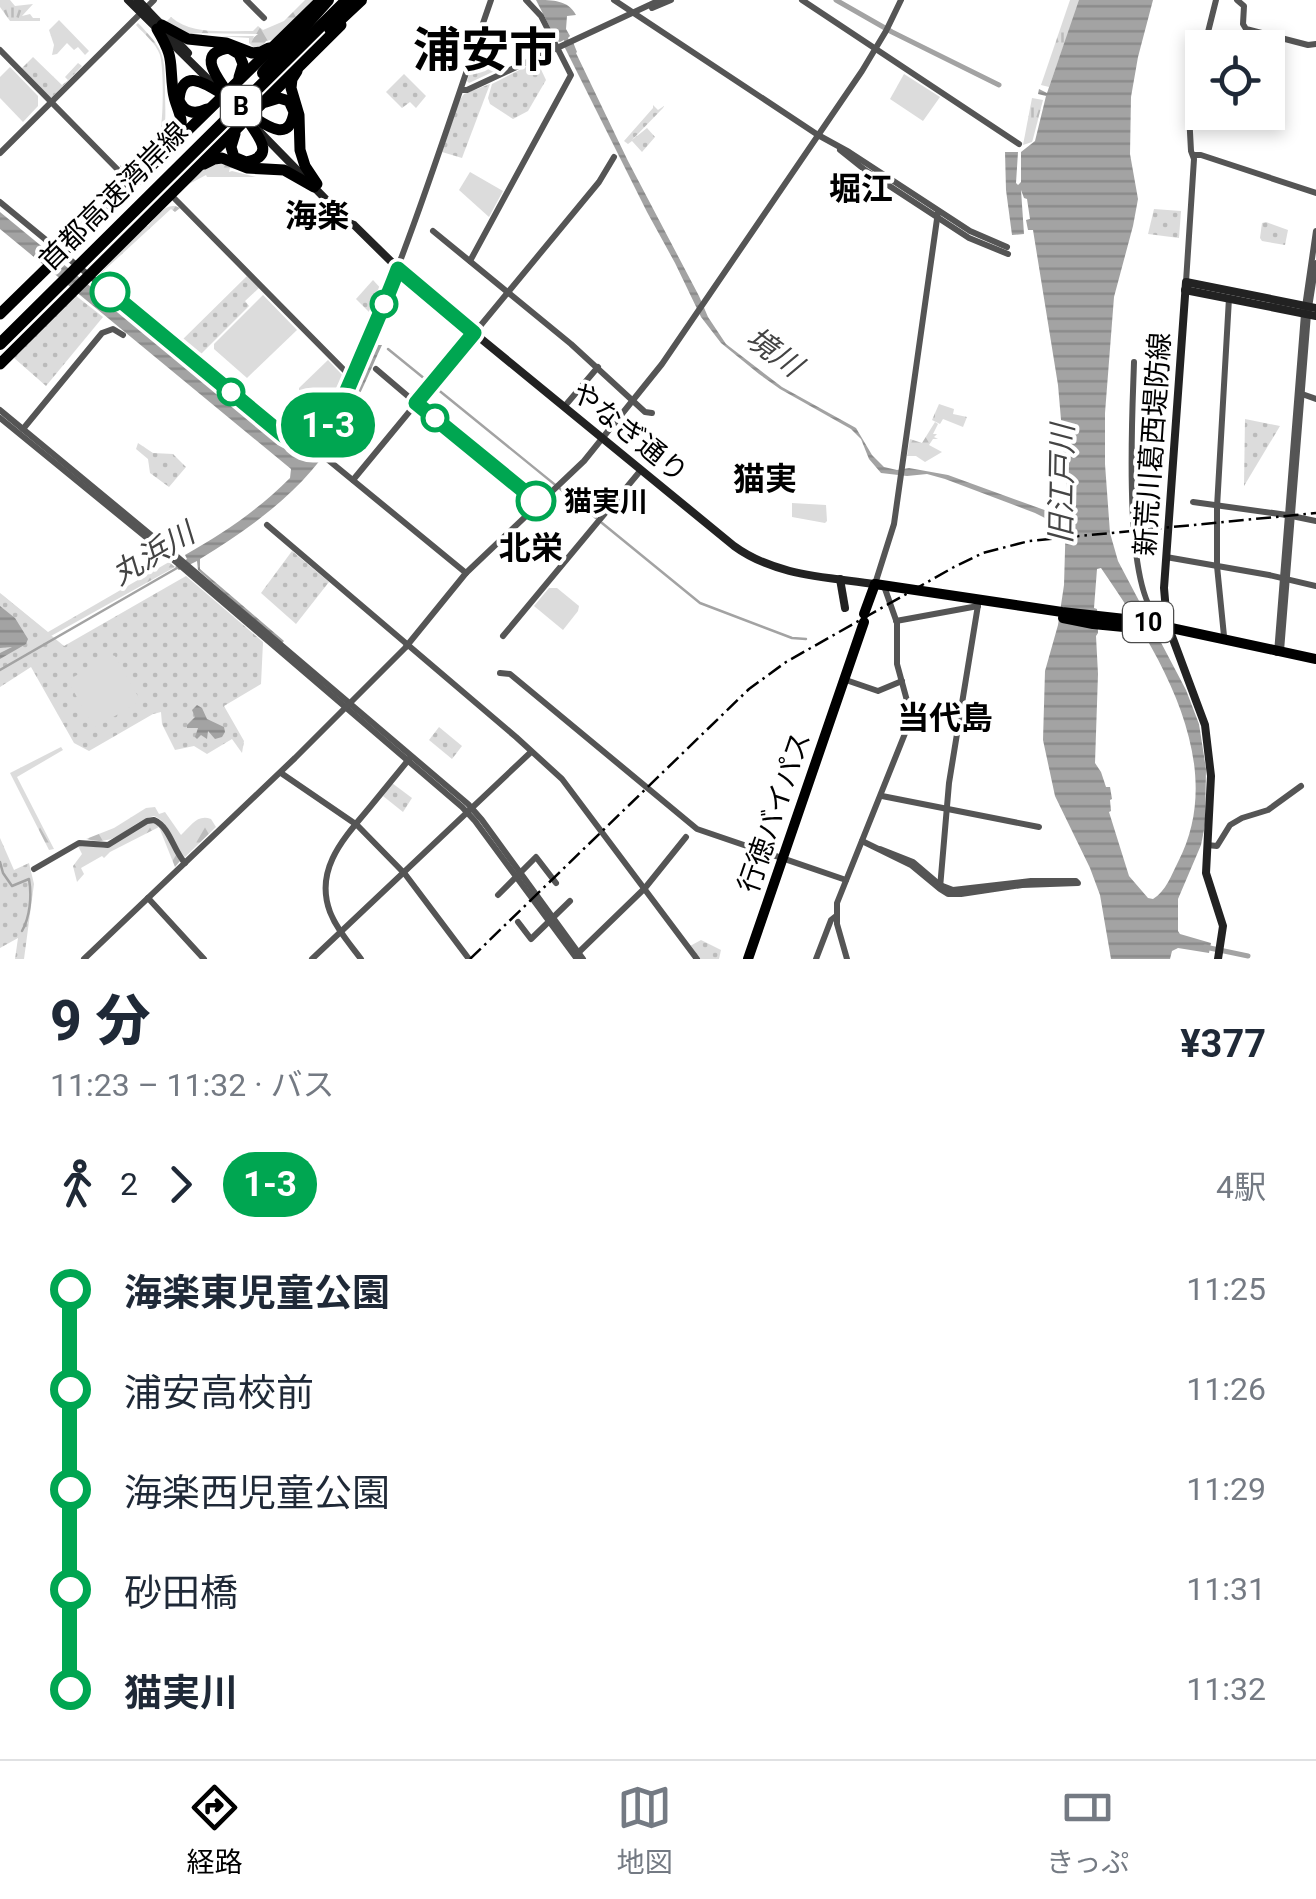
<!DOCTYPE html>
<html lang="ja">
<head>
<meta charset="utf-8">
<style>
	:root { --surface:#fff; --page:#f2f2f3; --text:#1f2937; --muted:#747a83; --line:#e0e1e3; --accent:#000 }
	body { margin:0; font-family:Roboto,"Noto Sans JP",sans-serif; background:var(--page); color:var(--text); height:100vh; display:flex; flex-direction:column; font-size:38px; white-space:nowrap }
	* { box-sizing:border-box; margin:0 }
	p { font-size:32px; color:var(--muted) }
	.icon { flex:none; width:55px; height:55px; fill:none; stroke:currentColor; stroke-width:2; stroke-linecap:round; stroke-linejoin:round }
	.map { position:relative; height:959px; overflow:hidden }
	.panel { display:flex; flex-direction:column; background:var(--surface); flex:1 }
	.panel>* { flex:none }
	.badge { padding:0 20px; border-radius:32px; font-size:35px; line-height:65px }
	.controls { position:absolute; left:1185px; top:30px; display:grid; gap:20px }
	.controls a { display:grid; place-items:center; width:100px; height:100px; border-radius:0px; background:var(--surface); box-shadow:0 5px 15px #0003; font-size:50px }
	.map>.badge { position:absolute; translate:-50% -50%; box-shadow:0 0 0 5px #fff }
	.legs { display:flex; align-items:center; gap:15px; height:110px; padding:0 50px; font-size:32px }
	.legs p { margin-inline-start:auto }
	.summary { display:flex; align-items:center; justify-content:space-between; height:170px; padding:0 50px }
	h1 { font-size:55px; font-weight:800; line-height:75px }
	ul { padding:0 50px; list-style:none }
	li { display:flex; align-items:center; gap:35px; height:100px; font-size:38px }
	li i { display:grid; place-items:center; width:15px; height:100%; margin:0 12px; background:currentColor }
	li i::after { content:''; width:25px; height:25px; margin:-12px; border:8px solid; border-radius:50%; background:var(--surface) }
	li p { margin-inline-start:auto }
	li:first-child i { background:linear-gradient(#0000 50%,currentColor 0) }
	li:last-child i { background:linear-gradient(currentColor 50%,#0000 0) }
	.tabs { display:flex; justify-content:space-around; align-items:center; height:140px; border-top:2px solid var(--line); background:var(--surface); font-size:28px; color:var(--muted) }
	.tabs a { display:grid; justify-items:center; gap:5px }
	.tabs .active { color:var(--accent) }
	.map>svg:first-child { display:block }
	.grass { fill:url(#grass-tufts) }
	.forest { fill:url(#forest-firs) }
	.cemetery { fill:url(#cemetery-stones) }
	.park { fill:url(#park-dots) }
	.pitch { fill:#dcdcdc }
	.water { fill:url(#water-rules); fill-rule:evenodd }
	.lines { fill:none; stroke-linecap:round; stroke-linejoin:round }
	.stream { stroke:#a3a3a3; stroke-width:2.5 }
	.canal { stroke:#a3a3a3; stroke-width:5 }
	.tertiary { stroke:#555; stroke-width:6 }
	.secondary { stroke:#222; stroke-width:8 }
	.primary { stroke:#000; stroke-width:10 }
	.trunk { stroke:#000; stroke-width:11 }
	.motorway { stroke:#000; stroke-width:12 }
	.rail { stroke:#000; stroke-width:2.5; stroke-dasharray:15 5 2.5 5; stroke-linecap:butt }
	.line-1-casing { stroke:#fff; stroke-width:22 }
	.line-1 { stroke:#00a651; stroke-width:15 }
	.stop-1-dot { fill:#fff; stroke:#00a651; stroke-width:5 }
	.labels { text-anchor:middle; stroke-width:8; stroke-linejoin:round; paint-order:stroke }
	.shield { fill:#fff; stroke:#4c4c4c; stroke-width:2.5 }
	.shield-label { font-size:25px; font-weight:bold; fill:#000 }
	.street-label { font-size:28px; fill:#000; stroke:#fff }
	.stop-label { font-size:28px; font-weight:bold; fill:#000; stroke:#fff; text-anchor:start }
	.water-label { font-size:30px; font-style:italic; fill:#444; stroke:#fff }
	.quarter-label { font-size:32px; font-weight:bold; fill:#000; stroke:#fff }
	.town-label { font-size:48px; font-weight:bold; fill:#000; stroke:#fff }
</style>
</head>
<body>
<div class="map">
<svg width="1316" height="959" viewBox="0 0 1316 959">
	<defs>
		<pattern id="grass-tufts" width="24" height="20" patternUnits="userSpaceOnUse" patternTransform="scale(2.5)"><rect width="24" height="20" fill="#dcdcdc"/><path d="M3 7l-1-3M5 7V3M7 7l1-3M15 17l-1-3M17 17v-4M19 17l1-3" fill="none" stroke="#bbb"/></pattern>
		<pattern id="forest-firs" width="22" height="20" patternUnits="userSpaceOnUse" patternTransform="scale(2.5)"><rect width="22" height="20" fill="#dcdcdc"/><path d="M5 1l3.5 6h-7zM16 11l3.5 6h-7z" fill="#bbb"/></pattern>
		<pattern id="cemetery-stones" width="16" height="16" patternUnits="userSpaceOnUse" patternTransform="scale(2.5)"><rect width="16" height="16" fill="#dcdcdc"/><path d="M2 7V4a2 2 0 0 1 4 0v3zM10 15v-3a2 2 0 0 1 4 0v3z" fill="#bbb"/></pattern>
		<pattern id="park-dots" width="8" height="8" patternUnits="userSpaceOnUse" patternTransform="scale(2.5)"><rect width="8" height="8" fill="#dcdcdc"/><path d="M2 2h.1M6 6h.1" fill="none" stroke="#bbb" stroke-width="1.8" stroke-linecap="round"/></pattern>
		<pattern id="water-rules" width="6" height="5" patternUnits="userSpaceOnUse" patternTransform="scale(2.5)"><rect width="6" height="5" fill="#a3a3a3"/><path d="M0 2.5h6" fill="none" stroke="#8b8b8b"/></pattern>
	</defs>
	<rect width="100%" height="100%" fill="#fff"/>
	<g class="grass">
		<path d="M0 0H10L15 6 33 4 22 16 30 14 33 18H40V21H10L0 7Z"/>
		<path d="M1070 0H1080L1049 87 1041 85Z"/>
		<path d="M59 20 89 51 85 55 78 47 74 50 67 43 57 54 52 55 54 45 49 30Z"/>
		<path d="M1032 98 1043 100 1033 139 1032 142 1023 145Z"/>
		<path d="M168 344 285 441 296 445H310L288 449 165 346Z"/>
	</g>
	<g class="forest">
		<path d="M305 0H317L276 39 266 41 263 46 254 48 249 43V38L218 36H254L253 38 258 34 193 33 213 37C186 40 173 31 154 12L166 22 171 17C193 36 226 30 253 31L258 26 263 30 284 21Z"/>
		<path d="M138 23C164 50 165 54 165 92 165 107 167 124 162 139 154 165 84 226 62 248L58 245 128 176 120 166 124 162 133 170C141 161 153 152 158 141 164 129 164 68 160 55 156 43 144 34 136 25Z"/>
		<path d="M214 161 260 174 230 168 229 172 232 171 256 177H207L206 175 189 184 145 225 148 226C156 217 167 200 180 208L175 212 171 209 98 276 157 210Z"/>
		<path d="M935 422 938 424 933 434H937L934 437 938 439H933L929 445 942 452 925 462 916 456H907L910 439 922 443Z"/>
		<path d="M169 562 175 567 42 641 0 593 48 632Z"/>
		<path d="M61 747 63 750 17 777 54 849 49 850 10 773Z"/>
		<path d="M155 807 159 814 165 812 181 835C191 826 197 814 211 819L216 827 185 857C171 846 172 823 154 816 126 823 119 848 86 839L114 828 146 808Z"/>
		<path d="M152 822 163 828 180 861 175 867 159 827 110 852 104 858 102 856 81 868 84 874 77 882 73 866 82 854 78 846 81 845 104 848 146 824Z"/>
	</g>
	<path class="cemetery" d="M939 404 954 409 953 414 967 417 963 427 943 419 940 424 932 420Z"/>
	<g class="park">
		<path d="M33 57 62 85 68 80 65 77 78 63 82 66 52 97H49L21 69Z"/>
		<path d="M474 59 501 68 469 83 467 81Z"/>
		<path d="M537 61 546 80 528 111 513 119 490 104 488 98 492 84Z"/>
		<path d="M404 74 426 96 416 108 410 102 402 108 386 92Z"/>
		<path d="M490 84 462 158 442 152 459 101 464 94Z"/>
		<path d="M653 105 658 110 664 106 663 108 632 140 647 128 655 137 642 152 632 141 628 144 624 141 653 108Z"/>
		<path d="M1154 209 1181 211 1179 238 1148 234Z"/>
		<path d="M1266 222 1288 230 1285 245 1262 241 1260 238 1262 223Z"/>
		<path d="M247 276 259 288 245 301 249 306 196 359 178 344Z"/>
		<path d="M373 280 385 293 375 318 356 299Z"/>
		<path d="M75 295 103 317 46 386 13 357Z"/>
		<path d="M1245 419 1280 426 1244 486Z"/>
		<path d="M138 443 153 453 173 454 186 467 169 487 150 473 148 459 136 449Z"/>
		<path d="M292 551 329 582 296 624 261 593Z"/>
		<path d="M186 576 263 642 261 684 224 706 244 741 242 753 232 739 207 754 194 746 175 750 162 724 161 712 153 714 89 751 74 743 31 667 0 687V593L64 646Z"/>
		<path d="M439 727 462 746 452 759 429 740Z"/>
		<path d="M392 783 412 798 403 812 383 796Z"/>
		<path d="M0 838 14 870 29 863 34 884 24 959H15L18 938 0 948Z"/>
		<path d="M701 940 721 950 719 959H700L690 946Z"/>
	</g>
	<g class="pitch">
		<path d="M10 67 38 96V106L23 122 0 98V77Z"/>
		<path d="M904 74 940 97 923 121 890 99Z"/>
		<path d="M470 172 503 191 489 217 459 190Z"/>
		<path d="M263 295 297 330 247 378 214 349V344Z"/>
		<path d="M328 360 346 379 343 387 316 412 299 395V388Z"/>
		<path d="M792 503 826 505 827 521 825 523 792 517Z"/>
		<path d="M549 588H557L579 606 578 611 563 630 534 606Z"/>
		<path d="M112 655 115 656 139 698V702L96 727 93 726 69 683 70 679Z"/>
	</g>
	<g class="water">
		<path d="M536 0C553 0 568 0 576 15L567 16 566 29 570 36 568 38 570 43 573 42 577 52 576 53 628 161 699 296 708 317 726 344 782 387 856 428 872 455 884 467 897 470 909 468 948 475 1061 516 1062 522 1059 525 1035 513 945 479 927 474 907 476 881 473 869 459 861 439 851 429 780 389 759 374 721 343 701 317 675 263 647 212 564 46 565 45 564 40 560 42 557 41Z"/>
		<path d="M1079 0H1153L1138 57 1131 97 1130 154 1138 199 1133 226 1114 297 1105 413V464L1110 533 1118 561 1186 690 1199 724 1206 769 1205 825 1201 845 1178 899V931L1180 934 1211 943 1209 953 1178 948 1172 951 1170 959H1111L1100 895 1090 868 1055 796 1043 740 1045 671 1058 625 1064 585 1066 516 1069 512 1058 385 1033 230H1028L1026 220 1030 219 1027 199 1024 198 1021 190 1024 234 1012 235 1006 190 1005 152H1018L1016 183 1018 185 1021 182V152L1035 141 1046 96 1038 94 1039 89 1047 93ZM1101 568C1156 648 1230 762 1178 862 1171 876 1166 891 1153 899L1148 898 1129 876 1109 812 1111 811 1110 800 1112 799 1110 787H1106L1101 772 1095 763 1098 674 1096 636 1098 633 1097 609 1094 608 1097 569Z"/>
		<path d="M0 212 288 449 325 443 346 410 375 345H382C370 371 359 398 345 423 312 483 259 523 200 559V569L284 641 282 643 198 570 197 561 179 570 175 567 187 559 185 555C224 533 258 510 290 478L291 469 0 229Z"/>
		<path d="M0 606 15 618 28 639 26 644 0 659V653L12 647 0 648Z"/>
		<path d="M197 705 202 708 207 719 224 727 225 732 222 737 215 739 208 731 207 739 201 735 197 739 195 737 198 728H187V725L195 717 192 710Z"/>
	</g>
	<g class="lines">
		<g class="stream">
			<path d="M388 349 596 518"/>
			<path d="M602 523 700 603 792 638 806 639"/>
			<path d="M0 670 177 568"/>
			<path d="M0 862 3 873 12 886 29 879C32 896 30 917 22 931"/>
		</g>
		<g class="canal">
			<path d="M836 0 892 32 999 85"/>
			<path d="M1205 947 1248 956"/>
		</g>
		<g class="tertiary">
			<path d="M246 0 264 18"/>
			<path d="M614 0 818 135 849 152 970 231 1007 247"/>
			<path d="M802 0 1019 144"/>
			<path d="M1237 0 1244 6 1243 24 1246 29 1308 45 1316 44"/>
			<path d="M652 8 671 0"/>
			<path d="M1204 48 1216 0"/>
			<path d="M0 50 124 176"/>
			<path d="M461 90H467L660 0"/>
			<path d="M840 150 865 170 969 238 1008 254"/>
			<path d="M0 153 154 0"/>
			<path d="M1194 155H1201L1316 193"/>
			<path d="M175 199 352 378"/>
			<path d="M0 202 284 436C294 442 309 445 319 436 335 424 351 380 359 362 411 244 449 121 491 0"/>
			<path d="M433 231 571 344 645 412 652 413"/>
			<path d="M470 261 571 75 541 16 526 0"/>
			<path d="M1186 282 1194 159 1191 151 1188 95 1202 54"/>
			<path d="M1134 362C1133 405 1120 608 1165 622"/>
			<path d="M376 369 416 403"/>
			<path d="M1302 394 1316 399"/>
			<path d="M564 407 598 367"/>
			<path d="M0 410 174 554 468 804 482 820 583 959"/>
			<path d="M0 418 169 556 462 807 475 821 577 959"/>
			<path d="M23 429 102 333 113 329 123 335"/>
			<path d="M327 459 466 573"/>
			<path d="M353 480 599 182 614 157"/>
			<path d="M1193 502 1287 515 1316 521"/>
			<path d="M267 525 516 737 562 779 697 959"/>
			<path d="M1166 557 1269 575 1316 586"/>
			<path d="M875 584 894 524 938 212"/>
			<path d="M896 621 978 606"/>
			<path d="M503 636 641 470"/>
			<path d="M1224 636 1217 566V507L1229 298"/>
			<path d="M1281 651 1308 314 1316 263"/>
			<path d="M1277 653 1304 314 1316 231"/>
			<path d="M500 673 510 674 697 829 846 880"/>
			<path d="M843 679 878 691 902 681"/>
			<path d="M281 773 357 825 405 874 469 959"/>
			<path d="M882 796 1039 827"/>
			<path d="M862 841 911 865 940 889 948 894H961L1022 885 1078 883 1076 881H1031L953 890 940 885 913 862 880 849"/>
			<path d="M1207 845 1217 846 1230 825 1242 818 1268 810 1301 786"/>
			<path d="M34 869 79 843 108 845 147 821 154 820C170 827 173 850 185 863"/>
			<path d="M940 888 949 783 979 599"/>
			<path d="M498 895 536 857 556 883"/>
			<path d="M148 898 204 959"/>
			<path d="M518 922 531 939 570 901"/>
			<path d="M578 953 645 888 686 837"/>
			<path d="M84 959 295 758 405 648 466 573 584 461 662 364 862 71 886 31 901 0"/>
			<path d="M312 959 531 752"/>
			<path d="M361 959C350 944 337 930 330 912 314 869 344 838 370 807 383 791 397 774 410 758"/>
			<path d="M816 959 831 920 836 916"/>
			<path d="M847 959 837 924V903L910 721 909 708 897 664V623L884 586"/>
		</g>
		<g class="secondary">
			<path d="M128 0 214 85"/>
			<path d="M138 0 188 53"/>
			<path d="M259 131 349 223 354 225 413 283 734 546C775 576 827 577 875 584"/>
			<path d="M1185 290 1316 316"/>
			<path d="M840 579 845 608"/>
			<path d="M1218 959 1223 926 1206 873 1211 776 1205 725 1167 623 1164 588 1186 282 1316 308"/>
		</g>
		<g class="primary">
			<path d="M875 584 1062 612 1134 620 1316 659"/>
			<path d="M864 614 875 584"/>
			<path d="M1063 618 1093 624 1165 631"/>
			<path d="M748 959 864 622"/>
		</g>
		<g class="trunk">
			<path d="M162 25 188 39 226 43 252 53 261 52 269 48"/>
			<path d="M157 29C175 60 169 59 173 91 175 109 187 119 178 137"/>
			<path d="M297 71 292 79 291 88 299 115 300 150 305 166 317 184"/>
			<path d="M227 92C217 77 196 53 229 48L239 54 243 64 239 77"/>
			<path d="M207 109C195 115 184 113 179 100 182 66 208 85 224 95"/>
			<path d="M250 115C266 125 289 144 294 112L289 101 279 98 266 102"/>
			<path d="M235 134 231 147 234 157 246 162C278 156 256 134 247 119"/>
			<path d="M204 164 214 159 222 158 247 168 284 170 314 187"/>
			<path d="M0 314 321 0"/>
			<path d="M0 364 341 25"/>
		</g>
		<g class="motorway">
			<path d="M330 29 361 0"/>
			<path d="M263 73 328 0"/>
			<path d="M0 344 347 0"/>
		</g>
		<path class="rail" d="M470 959 749 689 786 662 954 567 983 553 1029 541 1316 513"/>
	</g>
	<g class="lines">
		<defs>
			<path id="line-1" d="M110 292 284 436C295 443 310 445 320 435 335 422 347 390 355 372 369 338 385 304 398 269L474 333 416 403 536 501"/>
		</defs>
		<use href="#line-1" class="line-1-casing"/>
		<use href="#line-1" class="line-1"/>
	</g>
	<g class="stop-1-dot">
		<circle cx="110" cy="292" r="18"/>
		<circle cx="384" cy="304" r="12"/>
		<circle cx="231" cy="392" r="12"/>
		<circle cx="435" cy="418" r="12"/>
		<circle cx="536" cy="501" r="18"/>
	</g>
	<g class="labels">
		<g class="shield">
			<rect x="221" y="86" width="40" height="40" rx="8"/>
			<rect x="1123" y="602" width="50" height="40" rx="8"/>
		</g>
		<g class="shield-label">
			<text x="241" y="115">B</text>
			<text x="1148" y="631">10</text>
		</g>
		<g class="street-label">
			<text transform="translate(113 196) rotate(-45)" y="10">首都高速湾岸線</text>
			<text transform="translate(630 432) rotate(39)" y="10">やなぎ通り</text>
			<text transform="translate(1152 444) rotate(-86)" y="10">新荒川葛西堤防線</text>
			<text transform="translate(774 812) rotate(-71)" y="10">行徳バイパス</text>
		</g>
		<g class="stop-label">
			<text x="564" y="511">猫実川</text>
		</g>
		<g class="water-label">
			<text transform="translate(774 352) rotate(36)" y="10">境川</text>
			<text transform="translate(1062 484) rotate(-89)" y="10">旧江戸川</text>
			<text transform="translate(153 554) rotate(-31)" y="10">丸浜川</text>
		</g>
		<g class="quarter-label">
			<text x="861" y="200">堀江</text>
			<text x="317" y="227">海楽</text>
			<text x="765" y="490">猫実</text>
			<text x="531" y="559">北栄</text>
			<text x="945" y="729">当代島</text>
		</g>
		<g class="town-label">
			<text x="485" y="67">浦安市</text>
		</g>
	</g>
</svg>
<div class="controls">
<a><svg class="icon" aria-label="locate" viewBox="0 0 24 24"><circle cx="12" cy="12" r="6"/><path d="M12 2v4M12 18v4M2 12h4M18 12h4"/></svg></a>
</div>
<b class="badge" style="left:328px;top:425px;background:#00a651;color:#fff">1-3</b>
</div>
<section class="panel">
<div class="summary"><div><h1>9 分</h1><p>11:23 – 11:32 · バス</p></div><b>¥377</b></div>
<div class="legs"><svg class="icon" aria-label="walk" viewBox="0 0 24 24"><circle cx="13" cy="4" r="2"/><path d="M13 8l-2 6 4 7M11 14l-3 7M7 12l3-4h3l4 4"/></svg>2<svg class="icon" aria-label="forward" viewBox="0 0 24 24"><path d="M9 5l7 7-7 7"/></svg><b class="badge" style="background:#00a651;color:#fff">1-3</b><p>4駅</p></div>
<ul>
<li><i style="color:#00a651"></i><b>海楽東児童公園</b><p>11:25</p></li>
<li><i style="color:#00a651"></i><span>浦安高校前</span><p>11:26</p></li>
<li><i style="color:#00a651"></i><span>海楽西児童公園</span><p>11:29</p></li>
<li><i style="color:#00a651"></i><span>砂田橋</span><p>11:31</p></li>
<li><i style="color:#00a651"></i><b>猫実川</b><p>11:32</p></li>
</ul>
</section>
<nav class="tabs">
<a class="active"><svg class="icon" aria-label="directions" viewBox="0 0 24 24"><path d="M12 3l9 9-9 9-9-9zM9 14v-3h6M13 9l2 2-2 2"/></svg>経路</a>
<a><svg class="icon" aria-label="map" viewBox="0 0 24 24"><path d="M3 6l6-2 6 2 6-2v14l-6 2-6-2-6 2zM9 4v14M15 6v14"/></svg>地図</a>
<a><svg class="icon" aria-label="tickets" viewBox="0 0 24 24"><path d="M3 7h18v10H3zM15 7v10"/></svg>きっぷ</a>
</nav>
</body>
</html>
